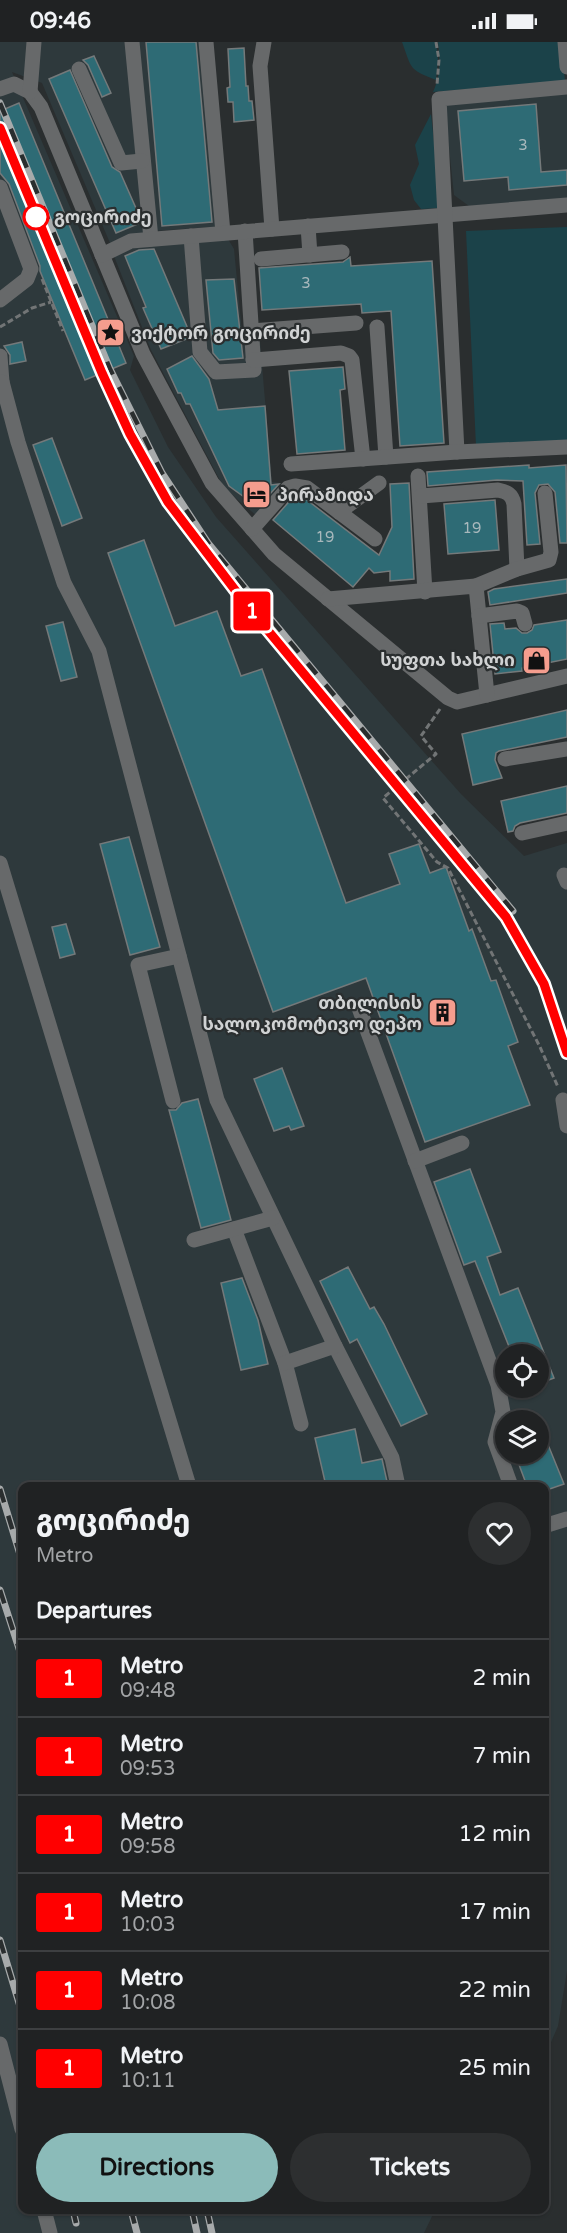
<!DOCTYPE html>
<html lang="en">
<head>
<meta charset="utf-8">
<style>
	:root { --surface:#202223; --page:#2d2f30; --text:#f1f3f6; --muted:#a2a4a6; --line:#3d3f41; --accent:#8bbbb9 }
	body { margin:0; font-family:"Varela Round","Noto Sans Georgian",sans-serif; background:var(--page); color:var(--text); height:100vh; display:flex; flex-direction:column; font-size:22px; white-space:nowrap }
	* { box-sizing:border-box; margin:0 }
	p { font-size:20px; color:var(--muted) }
	.icon { flex:none; width:33px; height:33px; fill:none; stroke:currentColor; stroke-width:2; stroke-linecap:round; stroke-linejoin:round }
	.map { position:relative; flex:1; overflow:hidden }
	.sheet { position:absolute; left:18px; top:1440px; width:531px; height:732px; display:flex; flex-direction:column; background:var(--surface); border-radius:12px; box-shadow:0 2px 4px #0004,0 0 0 2px var(--line) }
	.sheet>* { flex:none }
	.badge { padding:0 12px; border-radius:4px; font-size:21px; line-height:39px }
	.tools { position:absolute; left:495px; top:1302px; display:grid; gap:12px }
	.tools a { display:grid; place-items:center; width:54px; height:54px; border-radius:50%; background:var(--surface); box-shadow:0 2px 4px #0004,0 0 0 2px var(--line); font-size:30px }
	.map>.badge { position:absolute; translate:-50% -50%; box-shadow:0 0 0 3px #fff }
	h2 { padding:0 18px; font-size:22px; line-height:54px }
	.round { display:grid; place-items:center; flex:none; width:63px; height:63px; border-radius:32px; background:var(--page) }
	.overview { display:flex; align-items:center; justify-content:space-between; height:102px; padding:0 18px }
	h1 { font-size:28px; font-weight:800; line-height:45px }
	.primary-button { display:flex; gap:12px; margin-top:auto; padding:12px 18px }
	.primary-button a { flex:1; height:69px; border-radius:36px; background:var(--accent); color:#111; font-size:24px; font-weight:800; line-height:69px; text-align:center }
	.primary-button a+a { background:var(--page); color:var(--text) }
	ul { padding:0; list-style:none }
	li { display:flex; align-items:center; gap:18px; height:78px; padding:0 18px; border-top:2px solid var(--line) }
	li div { flex:1 }
	li b { display:block; font-size:22px }
	li em { font-style:normal }
	li .badge { min-width:66px; font-weight:700; text-align:center }
	.status { display:flex; justify-content:space-between; align-items:center; height:42px; padding:0 30px; background:var(--surface); direction:ltr }
	.status svg { height:16px; fill:currentColor }
	.map>svg:first-child { display:block }
	.built { fill:#2e393c; fill-rule:evenodd }
	.green { fill:#1b4249 }
	.building { fill:#2e6b75; stroke:#74797a; stroke-width:1.5 }
	.lines { fill:none; stroke-linecap:round; stroke-linejoin:round }
	.path { stroke:#727576; stroke-width:3; stroke-dasharray:6 3; stroke-linecap:butt }
	.minor { stroke:#67696a; stroke-width:15 }
	.rail-casing { stroke:#a7aaab; stroke-width:7 }
	.rail { stroke:#2a2e2f; stroke-width:4.5; stroke-dasharray:14; stroke-linecap:butt }
	.line-casing { stroke:#fff; stroke-width:14 }
	.line { stroke:#f00; stroke-width:9 }
	.stop-dot { fill:#fff; stroke:#f00; stroke-width:3 }
	.labels { text-anchor:middle; stroke-width:4.5; stroke-linejoin:round; paint-order:stroke }
	.number-label { font-size:15px; fill:#a8b8bc }
	.stop-label { font-size:18px; font-weight:bold; fill:#d0d2d3; stroke:#2a2e2f; text-anchor:start }
	.poi-label { font-size:18px; font-weight:bold; fill:#d0d2d3; stroke:#2a2e2f; text-anchor:start }
</style>
</head>
<body>
<div class="status"><b>09:46</b><svg viewBox="0 0 49 12"><path d="M0 12V9h3v3zM5 12V6h3v6zM10 12V3h3v9zM15 12V0h3v12zM26 1h20v11H26zM47 4h2v5h-2z"/></svg></div>
<div class="map">
<svg width="567" height="2191" viewBox="0 0 567 2191">
	<rect width="100%" height="100%" fill="#2a2e2f"/>
	<g class="built">
		<path d="M0 0H209L226 184 155 189 110 201 42 41 12 30 134 314 130 328 168 405 216 475 461 752 524 814 567 801V1929L558 1984 545 2014 544 1444H22V2168H435L424 2191H0ZM506 1312H538V1346H506ZM506 1378H538V1412H506Z"/>
		<path d="M567 49V157L469 164 454 153 444 58Z"/>
		<path d="M228 197 234 207 243 301 260 300 272 440 280 441 258 475 224 446 151 308 114 214 149 200Z"/>
	</g>
	<g class="green">
		<path d="M402 0H436L438 18 436 38C408 27 412 27 402 0Z"/>
		<path d="M438 0H561L565 39 433 50C441 33 440 18 438 0Z"/>
		<path d="M431 72 441 166 421 167 414 158 410 143 419 122 415 103Z"/>
		<path d="M567 185V400L476 404 466 189Z"/>
	</g>
	<g class="building">
		<path d="M146 0H196L212 180 162 184Z"/>
		<path d="M244 6 246 44H248L249 59H252L254 78 234 80 233 60H228L227 46 230 45 228 7Z"/>
		<path d="M94 14 111 51 102 55 88 23 83 18Z"/>
		<path d="M70 28 112 125 120 130 139 173 140 181 116 191 49 37Z"/>
		<path d="M19 61 126 321 85 338 40 229V224L9 142 0 131V69Z"/>
		<path d="M536 62 541 130 567 128V143L509 148 508 135 464 139 458 69Z"/>
		<path d="M154 207 188 287 189 296 161 307 143 266 146 265 125 214 139 208Z"/>
		<path d="M350 215 351 224 432 219 444 401 400 404 391 269 362 271 361 262 262 268 259 226 343 220Z"/>
		<path d="M234 237 243 316 219 318 213 311 206 238Z"/>
		<path d="M22 300 26 319 10 322V313L4 304Z"/>
		<path d="M192 314 209 337 218 368 265 364 271 443 279 442 258 465 229 444 190 362H186L181 351H178L167 327Z"/>
		<path d="M343 325 345 347 340 348 345 408 297 412 289 329Z"/>
		<path d="M52 396 82 476 62 484 33 403Z"/>
		<path d="M529 423V426L566 423 567 501H560L555 450 548 442 539 443 535 451 540 502 527 503 523 439 497 438 428 444 427 430Z"/>
		<path d="M409 441 414 537 390 539V529L374 531 369 526 353 545 273 478 293 455H303L379 513 392 485 390 442Z"/>
		<path d="M495 458 499 508 448 512 444 462Z"/>
		<path d="M144 498 175 584 217 569 241 634 262 627 346 861 400 842 389 812 419 802 430 831 446 825 469 889 472 887 491 939 496 938 518 1000 508 1004 530 1063 425 1100 366 936 273 970 108 511Z"/>
		<path d="M567 537V551L490 563 488 550 494 547Z"/>
		<path d="M567 578V617L522 626V629L495 632 490 582 504 581 505 587 516 586 522 591H527L532 588 534 583Z"/>
		<path d="M63 580 77 635 61 639 46 584Z"/>
		<path d="M567 668V695L499 709 496 711 495 718 502 736 473 743 462 692Z"/>
		<path d="M567 744V771L520 781 515 784 513 789 508 790 501 759Z"/>
		<path d="M129 795 160 905 130 913 100 802Z"/>
		<path d="M66 882 75 912 60 916 52 885Z"/>
		<path d="M282 1026 304 1084 291 1088 289 1084 274 1089 254 1037Z"/>
		<path d="M198 1057 231 1178 201 1186 169 1068H176L182 1061Z"/>
		<path d="M470 1127 501 1210 487 1215 500 1253 518 1246 554 1336 538 1342V1312H512L475 1219 464 1223 434 1140Z"/>
		<path d="M348 1225 370 1267 374 1265 384 1282 427 1372 401 1384 357 1297 350 1301 320 1239Z"/>
		<path d="M242 1236 258 1278 268 1322 241 1328 221 1241Z"/>
		<path d="M538 1378 564 1442 544 1449V1444H527L515 1412H538Z"/>
		<path d="M355 1387 362 1421 382 1417 388 1444H326L315 1396Z"/>
	</g>
	<g class="lines">
		<g class="path">
			<path d="M436 0 439 18 437 43"/>
			<path d="M42 237 63 289"/>
			<path d="M0 285 32 266 51 260"/>
			<path d="M440 667 421 694 436 712 383 756 437 820 448 826 540 1005 558 1045"/>
		</g>
		<g class="minor">
			<path d="M132 0 151 197"/>
			<path d="M206 0 223 191"/>
			<path d="M264 0 260 24 272 187"/>
			<path d="M565 0 567 25"/>
			<path d="M79 27 121 121 142 119"/>
			<path d="M0 47 14 42 30 50 41 65 143 312 212 441 274 512 448 656 457 660 567 634"/>
			<path d="M30 50 34 0"/>
			<path d="M0 145 31 227 27 237 0 258"/>
			<path d="M308 184 310 213"/>
			<path d="M191 194 200 310 216 330 254 328 245 189"/>
			<path d="M102 213 131 199 567 163"/>
			<path d="M261 217 342 210"/>
			<path d="M377 285 386 415"/>
			<path d="M252 289 356 281"/>
			<path d="M0 314 2 340 0 342"/>
			<path d="M253 318 341 311 349 314 352 318 363 417"/>
			<path d="M2 340 18 400 64 541 99 609 217 1058 335 1304 392 1416 398 1444"/>
			<path d="M457 410 439 57 567 45"/>
			<path d="M291 422 457 410 567 405"/>
			<path d="M418 434 425 550"/>
			<path d="M421 454 498 448C507 450 512 452 514 462L517 527"/>
			<path d="M339 470 379 441"/>
			<path d="M252 487 288 446 295 444 307 446 375 497"/>
			<path d="M476 544 517 527 549 518 551 510 545 451"/>
			<path d="M328 557 476 544 487 653"/>
			<path d="M479 574 517 569 522 571 525 582"/>
			<path d="M505 717 567 707"/>
			<path d="M522 791 567 781"/>
			<path d="M0 821 189 1444"/>
			<path d="M564 833 567 840"/>
			<path d="M359 966 498 1343 503 1370 495 1400 511 1444"/>
			<path d="M563 1058 567 1084"/>
			<path d="M173 1059 138 923 179 914"/>
			<path d="M415 1119 462 1101"/>
			<path d="M234 1187 285 1321 301 1382"/>
			<path d="M194 1198 273 1176"/>
			<path d="M285 1321 335 1304"/>
			<path d="M544 1484 567 1477"/>
			<path d="M0 2002 22 2087"/>
			<path d="M44 2168 50 2191"/>
		</g>
		<defs>
			<g id="rail">
				<path d="M0 61 110 327 162 431 208 501 513 869"/>
				<path d="M0 86 102 331 130 392 168 460 196 496"/>
				<path d="M217 525 245 561 506 875"/>
				<path d="M0 1447 22 1519"/>
				<path d="M0 1548 22 1616"/>
				<path d="M0 1898 22 1971"/>
				<path d="M73 2168 76 2181"/>
				<path d="M131 2168 137 2191"/>
				<path d="M192 2168 197 2191"/>
				<path d="M207 2168 212 2191"/>
			</g>
		</defs>
		<use href="#rail" class="rail-casing"/>
		<use href="#rail" class="rail"/>
	</g>
	<g class="lines">
		<defs>
			<path id="line" d="M0 86 102 331 130 392 168 460 245 561 506 875 544 942 567 1011"/>
		</defs>
		<use href="#line" class="line-casing"/>
		<use href="#line" class="line"/>
	</g>
	<defs>
		<symbol id="sight-square" viewBox="-11 -11 22 22"><rect x="-9" y="-9" width="18" height="18" rx="4" fill="#f59d8e" stroke="#2a2e2f"/><path d="M0-6L1.8-2.2L6-1.7L2.9 1.2L3.7 5.4L0 3.3L-3.7 5.4L-2.9 1.2L-6-1.7L-1.8-2.2Z" fill="#111"/></symbol>
		<symbol id="hotel-square" viewBox="-11 -11 22 22"><rect x="-9" y="-9" width="18" height="18" rx="4" fill="#f59d8e" stroke="#2a2e2f"/><path d="M-6-4.5h1.5V1H6V5H4.5V3h-9V5H-6ZM-4 0a1.8 1.8 0 1 1 3.6 0ZM.5 0V-2.5h3Q6-2.5 6 0Z" fill="#111"/></symbol>
		<symbol id="shop-square" viewBox="-11 -11 22 22"><rect x="-9" y="-9" width="18" height="18" rx="4" fill="#f59d8e" stroke="#2a2e2f"/><path d="M-5-2.5h2.3a2.7 3.5 0 0 1 5.4 0H5L5.5 6h-11ZM-1.5-2.5h3a1.5 2.3 0 0 0-3 0Z" fill="#111"/></symbol>
		<symbol id="building-square" viewBox="-11 -11 22 22"><rect x="-9" y="-9" width="18" height="18" rx="4" fill="#f59d8e" stroke="#2a2e2f"/><path d="M-4-6H4V6H1V3H-1V6H-4ZM-2.5-4.3h1.7v1.8h-1.7ZM.8-4.3h1.7v1.8H.8ZM-2.5-1h1.7V.8h-1.7ZM.8-1h1.7V.8H.8Z" fill="#111"/></symbol>
	</defs>
	<g fill-rule="evenodd">
		<use href="#sight-square" x="94" y="274" width="33" height="33"/>
		<use href="#hotel-square" x="240" y="436" width="33" height="33"/>
		<use href="#shop-square" x="520" y="602" width="33" height="33"/>
		<use href="#building-square" x="426" y="954" width="33" height="33"/>
	</g>
	<circle class="stop-dot" cx="36" cy="175" r="12"/>
	<g class="labels">
		<g class="number-label">
			<text x="523" y="108">3</text>
			<text x="306" y="246">3</text>
			<text x="472" y="491">19</text>
			<text x="325" y="500">19</text>
		</g>
		<g class="stop-label">
			<text x="54" y="181">გოცირიძე</text>
		</g>
		<g class="poi-label">
			<text x="131" y="297">ვიქტორ გოცირიძე</text>
			<text x="277" y="459">პირამიდა</text>
			<text x="515" y="624" text-anchor="end">სუფთა სახლი</text>
			<text x="422" y="967" text-anchor="end">თბილისის<tspan x="422" dy="21">სალოკომოტივო დეპო</tspan></text>
		</g>
	</g>
</svg>
<div class="tools">
<a><svg class="icon" aria-label="locate" viewBox="0 0 24 24"><circle cx="12" cy="12" r="6"/><path d="M12 2v4M12 18v4M2 12h4M18 12h4"/></svg></a>
<a><svg class="icon" aria-label="layers" viewBox="0 0 24 24"><path d="M12 4l9 5-9 5-9-5zM3 14l9 5 9-5"/></svg></a>
</div>
<b class="badge" style="left:252px;top:569px;background:#f00;color:#fff">1</b>
<section class="sheet">
<div class="overview"><div><h1>გოცირიძე</h1><p>Metro</p></div><a class="round"><svg class="icon" aria-label="heart" viewBox="0 0 24 24"><path d="M12 20l-8-8c-3-5 5-10 8-4 3-6 11-1 8 4z"/></svg></a></div>
<h2>Departures</h2>
<ul>
<li><span class="badge" style="background:#f00;color:#fff">1</span><div><b>Metro</b><p>09:48</p></div><em>2 min</em></li>
<li><span class="badge" style="background:#f00;color:#fff">1</span><div><b>Metro</b><p>09:53</p></div><em>7 min</em></li>
<li><span class="badge" style="background:#f00;color:#fff">1</span><div><b>Metro</b><p>09:58</p></div><em>12 min</em></li>
<li><span class="badge" style="background:#f00;color:#fff">1</span><div><b>Metro</b><p>10:03</p></div><em>17 min</em></li>
<li><span class="badge" style="background:#f00;color:#fff">1</span><div><b>Metro</b><p>10:08</p></div><em>22 min</em></li>
<li><span class="badge" style="background:#f00;color:#fff">1</span><div><b>Metro</b><p>10:11</p></div><em>25 min</em></li>
</ul>
<div class="primary-button"><a>Directions</a><a>Tickets</a></div>
</section>
</div>
</body>
</html>
